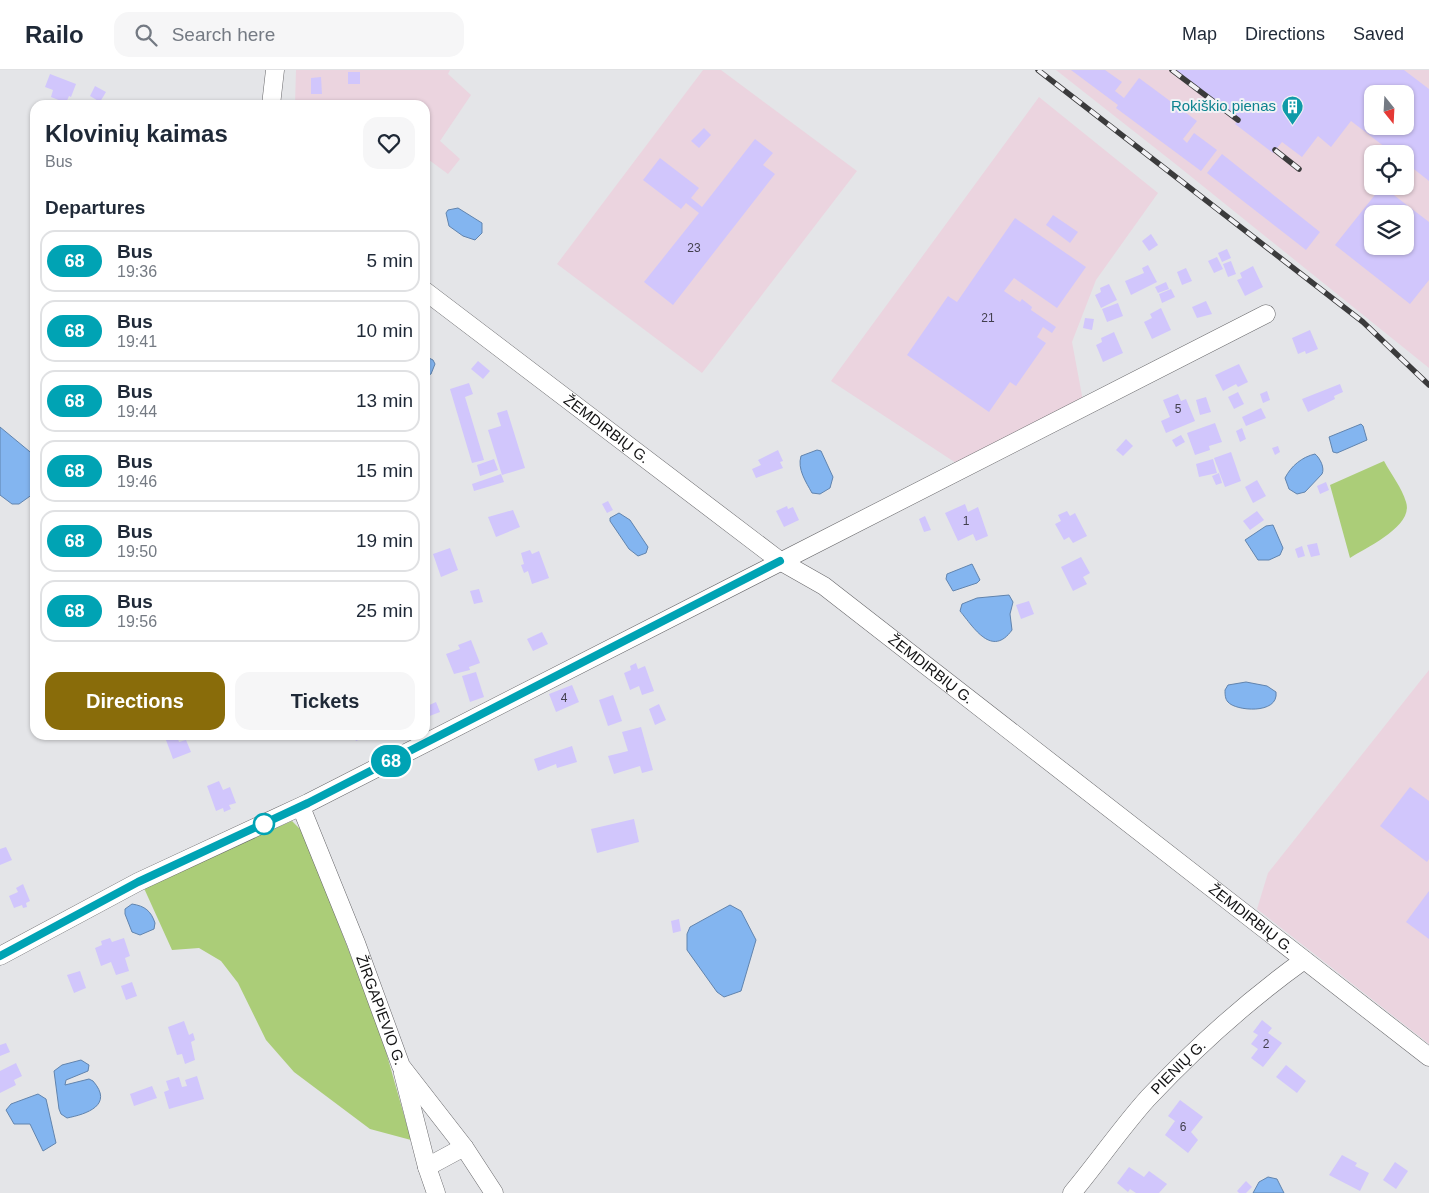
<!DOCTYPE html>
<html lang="en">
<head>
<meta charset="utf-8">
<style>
	:root { --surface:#fff; --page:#f6f6f7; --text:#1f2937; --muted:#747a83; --line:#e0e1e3; --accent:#896c0a }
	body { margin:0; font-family:Arial,sans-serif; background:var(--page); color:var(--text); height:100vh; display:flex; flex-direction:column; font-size:19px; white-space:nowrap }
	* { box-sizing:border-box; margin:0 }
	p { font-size:16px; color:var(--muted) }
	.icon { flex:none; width:28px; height:28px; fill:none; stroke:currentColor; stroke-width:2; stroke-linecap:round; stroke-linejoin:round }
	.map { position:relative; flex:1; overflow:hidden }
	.sheet { position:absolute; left:30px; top:30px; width:400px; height:640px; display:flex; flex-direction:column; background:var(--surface); border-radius:15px; box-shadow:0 1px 4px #0004 }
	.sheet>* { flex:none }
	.badge { padding:0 10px; border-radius:16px; font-size:18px; line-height:32px }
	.needle { width:32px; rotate:162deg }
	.fabs { position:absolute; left:1364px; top:15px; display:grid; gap:10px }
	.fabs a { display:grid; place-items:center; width:50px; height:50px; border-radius:10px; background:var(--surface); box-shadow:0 1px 4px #0004; font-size:25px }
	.map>.badge { position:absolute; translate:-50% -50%; box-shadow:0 0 0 2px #fff }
	h2 { padding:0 15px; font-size:19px; line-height:45px }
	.round { display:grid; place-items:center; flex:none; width:52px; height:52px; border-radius:15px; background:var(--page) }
	.summary { display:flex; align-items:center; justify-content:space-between; height:85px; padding:0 15px }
	h1 { font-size:24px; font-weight:700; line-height:38px }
	.button { display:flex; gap:10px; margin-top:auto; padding:10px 15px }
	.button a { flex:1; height:58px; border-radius:15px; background:var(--accent); color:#fff; font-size:20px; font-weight:700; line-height:58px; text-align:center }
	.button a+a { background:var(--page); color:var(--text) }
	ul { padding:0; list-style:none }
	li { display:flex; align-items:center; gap:15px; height:62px; margin:0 10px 8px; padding:0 5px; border:2px solid var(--line); border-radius:15px }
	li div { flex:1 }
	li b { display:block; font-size:19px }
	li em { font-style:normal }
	li .badge { min-width:55px; font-weight:700; text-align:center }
	header { display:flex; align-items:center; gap:30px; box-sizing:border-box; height:70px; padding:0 25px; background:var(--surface); border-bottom:1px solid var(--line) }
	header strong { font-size:24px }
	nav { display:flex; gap:28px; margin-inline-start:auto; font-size:18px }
	.search { width:350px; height:45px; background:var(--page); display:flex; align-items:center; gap:12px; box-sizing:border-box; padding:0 18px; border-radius:15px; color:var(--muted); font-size:19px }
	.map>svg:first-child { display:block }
	.industrial { fill:#ebd4df; fill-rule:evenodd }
	.green { fill:#abcd78 }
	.water { fill:#83b5f0; stroke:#6184ae }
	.building { fill:#d1c6fc; fill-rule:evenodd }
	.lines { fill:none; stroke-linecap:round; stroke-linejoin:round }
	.minor-casing { stroke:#67676a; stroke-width:19 }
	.minor { stroke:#fff; stroke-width:18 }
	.rail-casing { stroke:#3b3b3c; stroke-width:5.5 }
	.rail { stroke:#f2f2f5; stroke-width:4; stroke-dasharray:11; stroke-linecap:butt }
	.line-casing { stroke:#fff; stroke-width:11 }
	.line { stroke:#00a3b4; stroke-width:8 }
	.stop-dot { fill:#fff; stroke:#00a3b4; stroke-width:2.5 }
	.labels { text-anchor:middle; stroke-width:4; stroke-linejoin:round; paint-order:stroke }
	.number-label { font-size:12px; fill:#423f4d }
	.culture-label { font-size:15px; fill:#0d838f; stroke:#f2f2f5; text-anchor:end }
	.street-label { font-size:15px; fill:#121213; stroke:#f2f2f5 }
</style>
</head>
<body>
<header>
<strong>Railo</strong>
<div class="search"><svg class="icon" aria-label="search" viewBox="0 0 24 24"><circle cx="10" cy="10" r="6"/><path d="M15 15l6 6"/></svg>Search here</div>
<nav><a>Map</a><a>Directions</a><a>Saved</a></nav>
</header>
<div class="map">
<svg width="1429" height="1123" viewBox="0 0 1429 1123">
	<rect width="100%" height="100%" fill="#e4e5e8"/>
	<g class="industrial">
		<path d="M296 0H450L448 4 471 25 440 71 460 89 448 104 425 87V35H295Z"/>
		<path d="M703 0H721L857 101 702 303 557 194Z"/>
		<path d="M1056 0H1429V298L1178 96ZM1372 24H1405V56H1372ZM1372 84H1405V116H1372ZM1372 144H1405V176H1372Z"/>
		<path d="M1039 27 1158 123 1096 210 1072 272 1083 331 956 393 831 311Z"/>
		<path d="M1429 600V974L1257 839 1268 803Z"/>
	</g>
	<g class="green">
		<path d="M1384 391C1391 404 1402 418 1406 432 1414 456 1367 477 1350 488L1330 415Z"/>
		<path d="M292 751 303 762 381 964 411 1070 370 1059 294 1002 266 970 238 913 221 891 199 878 172 880 143 816Z"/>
	</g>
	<g class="water">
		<path d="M458 138 482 153V163L475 170 463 166 449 156 446 143 448 140Z"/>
		<path d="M425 286 433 290 435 294 431 304 425 307Z"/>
		<path d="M1361 354 1363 356 1367 370 1337 383 1333 382 1329 367Z"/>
		<path d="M0 357 35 386V418L33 424 19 434H12L0 425Z"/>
		<path d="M817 380 821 381 833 407 830 418 820 424 812 423C806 412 797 399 801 386Z"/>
		<path d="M1315 384C1320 388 1325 398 1322 404L1305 422 1297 424 1289 419 1285 408C1291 396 1302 387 1315 384Z"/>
		<path d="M619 443 630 450 648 477 646 483 638 486 629 479 610 451V448Z"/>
		<path d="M1273 455 1283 478 1280 485 1269 490H1258L1245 470 1266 456Z"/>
		<path d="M972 494 980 510 977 513 953 521 946 509 947 504Z"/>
		<path d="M1009 525 1013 532 1010 544 1012 560C992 588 974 558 960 541L962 534 977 528Z"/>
		<path d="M1246 612 1267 616 1276 622C1279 645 1235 641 1228 632 1225 629 1225 624 1225 620L1228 615Z"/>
		<path d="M132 834C145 836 151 841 155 853L154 859 140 865 132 862 125 844V839Z"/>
		<path d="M730 835 741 841 756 870 741 921 724 927 717 922 687 880V864L690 857Z"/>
		<path d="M81 990 89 995 88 1001 66 1010 65 1015 89 1009 93 1011C114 1035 87 1044 67 1048L61 1044 59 1039 54 1001 62 995Z"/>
		<path d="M38 1024 46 1029 56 1073 43 1081 30 1054H14L6 1040 11 1034Z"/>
		<path d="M1268 1107 1277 1109 1284 1123H1253L1259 1112Z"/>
	</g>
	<g class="building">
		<path d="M1071 0H1105L1122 12 1115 21 1124 28 1139 8 1197 51 1183 69 1187 73 1194 63 1217 80 1201 101 1116 38 1118 35Z"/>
		<path d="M1173 0H1404L1429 19V111L1405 92V84H1394L1351 51 1331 77 1318 66 1302 87 1282 72 1273 83 1235 54 1238 50ZM1372 24H1405V56H1372Z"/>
		<rect x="348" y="2" width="12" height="12"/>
		<path d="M50 4 76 14 71 27 69 26 66 33 51 27 53 20 45 17Z"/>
		<path d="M321 7 322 24H311V8Z"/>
		<path d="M95 16 106 22 100 32 90 26Z"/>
		<path d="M704 58 711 65 699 78 691 71Z"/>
		<path d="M755 69 773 83 763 95 775 104 673 235 644 212 699 143 686 133 681 139 643 110 660 88 699 118 691 128 702 137Z"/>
		<path d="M1222 84 1320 162 1306 180 1207 103Z"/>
		<path d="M1382 116 1429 152V210L1410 234 1335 175ZM1372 144H1405V176H1372Z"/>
		<path d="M1053 145 1078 162 1070 173 1046 155Z"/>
		<path d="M1015 148 1086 197 1057 238 1014 208 1004 221 1020 232 1022 229 1032 237 1031 240 1056 257 1052 263 1043 257 1037 267 1046 273 1016 316 1010 312 989 342 907 285 948 226 957 232Z"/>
		<path d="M1151 164 1158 175 1149 181 1142 171Z"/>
		<path d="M1227 179 1231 188 1222 192 1218 183Z"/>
		<path d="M1217 187 1223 199 1214 203 1208 191Z"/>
		<path d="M1231 191 1236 204 1228 207 1223 194Z"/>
		<path d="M1148 195 1157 212 1131 225 1125 211 1144 203 1142 198Z"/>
		<path d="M1253 196 1263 217 1245 226 1237 210 1242 208 1240 203Z"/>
		<path d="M1186 198 1192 211 1182 215 1177 202Z"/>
		<path d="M1166 212 1169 219 1158 223 1155 217Z"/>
		<path d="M1109 214 1117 230 1101 238 1095 225 1101 222 1100 218Z"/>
		<path d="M1171 219 1175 227 1162 233 1159 224Z"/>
		<path d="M1206 231 1212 244 1197 248 1192 237Z"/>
		<path d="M1118 233 1123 246 1107 252 1102 239Z"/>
		<path d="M1161 238 1171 260 1152 269 1144 252 1152 248 1150 244Z"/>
		<path d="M1085 248 1094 249 1092 260 1083 258Z"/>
		<path d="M1310 260 1318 279 1306 284 1305 281 1298 284 1292 268Z"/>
		<path d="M1114 262 1123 283 1103 292 1096 275 1102 272 1101 268Z"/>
		<path d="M478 291 490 301 483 309 471 299Z"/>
		<path d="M1239 294 1248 312 1238 317 1236 314 1223 321 1215 305Z"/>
		<path d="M469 313 473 324 465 327 484 390 472 393 450 319Z"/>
		<path d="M1340 314 1343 322 1334 326 1335 329 1308 342 1302 329Z"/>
		<path d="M1267 321 1270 330 1263 333 1260 324Z"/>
		<path d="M1238 322 1244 334 1234 339 1228 327Z"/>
		<path d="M1178 324 1181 331 1186 329 1195 351 1166 363 1161 351 1170 347 1163 330Z"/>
		<path d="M1206 327 1211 342 1200 345 1196 330Z"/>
		<path d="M1261 338 1266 348 1246 356 1242 347Z"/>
		<path d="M507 340 525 398 502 405 488 360 501 356 497 343Z"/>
		<path d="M1215 353 1222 372 1209 376 1210 380 1195 385 1187 363Z"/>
		<path d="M1242 358 1246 369 1240 372 1236 361Z"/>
		<path d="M1181 365 1185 372 1176 377 1172 370Z"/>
		<path d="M1126 369 1133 376 1123 386 1116 380Z"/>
		<path d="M1278 376 1280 382 1275 385 1272 378Z"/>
		<path d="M778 380 783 391 780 392 783 398 756 408 752 399 761 395 758 390Z"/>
		<path d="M1231 382 1241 411 1225 417 1214 388Z"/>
		<path d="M494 389 498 400 480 406 477 395Z"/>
		<path d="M1213 389 1217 403 1199 407 1196 394Z"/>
		<path d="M1219 403 1222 413 1216 415 1212 406Z"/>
		<path d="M501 404 504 412 474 421 472 414Z"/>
		<path d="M1257 410 1266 426 1253 433 1245 417Z"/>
		<path d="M1326 412 1329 420 1320 424 1317 416Z"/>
		<path d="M608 431 613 440 607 443 602 434Z"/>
		<path d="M965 434 968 442 978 437 988 466 976 471 973 464 958 471 945 443Z"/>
		<path d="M787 436 788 439 793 437 799 450 784 457 776 441Z"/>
		<path d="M513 440 520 457 496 467 488 447Z"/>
		<path d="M1067 441 1070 446 1075 443 1087 466 1073 473 1069 467 1064 470 1055 454 1061 451 1058 445Z"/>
		<path d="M1257 441 1264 450 1250 460 1243 451Z"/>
		<path d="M925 446 931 460 924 462 919 449Z"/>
		<path d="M1317 473 1320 485 1311 487 1307 475Z"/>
		<path d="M1302 476 1305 486 1298 488 1295 479Z"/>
		<path d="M450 478 458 500 441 507 433 484Z"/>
		<path d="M530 480 532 484 539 481 549 508 532 514 528 501 524 503 521 495 524 494 521 483Z"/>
		<path d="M1081 487 1090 503 1083 507 1087 514 1073 521 1061 497Z"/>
		<path d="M479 519 483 532 474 534 470 521Z"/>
		<path d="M1029 531 1034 544 1021 549 1016 535Z"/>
		<path d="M542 562 548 574 533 581 527 569Z"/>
		<path d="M471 570 480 593 469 597 470 600 454 604 446 584 460 579 458 575Z"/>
		<path d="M636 593 638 599 645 596 654 621 642 625 639 616 630 620 624 603 631 600 630 596Z"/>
		<path d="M476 602 484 627 470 632 462 606Z"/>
		<path d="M572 615 579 632 556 642 549 624Z"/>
		<path d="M613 625 622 651 608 656 599 630Z"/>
		<path d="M436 632 440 642 427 647 425 637Z"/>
		<path d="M659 634 666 650 655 655 649 639Z"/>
		<path d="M641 657 653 700 642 703 640 696 614 704 608 686 628 681 622 662Z"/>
		<path d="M353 665H370L356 671Z"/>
		<path d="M177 666 179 672 186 670 191 682 173 689 166 670Z"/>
		<path d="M572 676 577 692 557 698 556 694 538 701 534 689Z"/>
		<path d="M219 711 223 720 230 717 236 733 229 735 231 739 224 742 223 738 216 741 207 716Z"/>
		<path d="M1410 717 1429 731V789L1427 792 1380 756Z"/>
		<path d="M634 749 639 772 597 783 591 759Z"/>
		<path d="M6 777 12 790 0 795V779Z"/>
		<path d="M23 814 30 831 26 833 27 837 23 838 22 835 14 838 9 826 18 822 16 818Z"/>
		<path d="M1429 821V869L1406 852Z"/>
		<path d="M679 849 681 861 673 863 671 851Z"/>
		<path d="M110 868 112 872 124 868 130 886 125 888 129 901 116 905 111 892 101 896 95 878 102 875 101 871Z"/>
		<path d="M80 901 86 918 74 923 67 905Z"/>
		<path d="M132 912 137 926 126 930 121 916Z"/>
		<path d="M1262 950 1272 958 1268 963 1282 973 1263 997 1251 988 1258 979 1251 974 1258 965 1253 962Z"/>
		<path d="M184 951 189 965 193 963 195 970 191 972 195 990 185 994 182 984 177 985 168 957Z"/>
		<path d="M6 973 10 982 0 986V975Z"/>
		<path d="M16 993 22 1006 14 1010 16 1015 0 1023V1001Z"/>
		<path d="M1286 995 1306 1011 1297 1023 1276 1007Z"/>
		<path d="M197 1006 204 1029 169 1039 164 1022 169 1020 166 1011 179 1007 182 1017 187 1016 185 1010Z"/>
		<path d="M152 1016 157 1028 134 1036 130 1024Z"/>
		<path d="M1180 1030 1203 1047 1191 1062 1198 1070 1188 1083 1165 1065 1175 1051 1168 1046Z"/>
		<path d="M1342 1085 1357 1093 1355 1096 1369 1103 1360 1121 1329 1105Z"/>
		<path d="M1395 1092 1408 1101 1396 1119 1383 1110Z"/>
		<path d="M1129 1097 1144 1107 1149 1101 1167 1114 1159 1123H1136L1130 1119 1128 1122 1117 1113Z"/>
		<path d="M1246 1111 1252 1117 1246 1123H1239L1237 1121Z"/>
	</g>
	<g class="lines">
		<defs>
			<g id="minor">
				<path d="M271 35 275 0"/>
				<path id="s1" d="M425 221 780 491 824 516 1429 987"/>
				<path id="s2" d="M301 737 356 873 401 996 464 1077 494 1123"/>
				<path d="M0 886 138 812 308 733 1266 244"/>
				<path d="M403 1003 427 1097 436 1123"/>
				<path d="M427 1097 464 1077"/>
				<path id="s3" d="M1072 1123C1098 1092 1121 1058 1148 1028 1196 977 1247 931 1304 890"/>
			</g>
		</defs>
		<use href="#minor" class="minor-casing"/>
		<use href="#minor" class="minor"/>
		<defs>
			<g id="rail">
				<path d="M1038 0 1363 252 1429 315"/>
				<path d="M1172 0 1238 50"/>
				<path d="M1275 80 1299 99"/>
			</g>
		</defs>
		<use href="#rail" class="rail-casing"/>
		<use href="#rail" class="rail"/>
	</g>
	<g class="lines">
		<defs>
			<path id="line" d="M0 886 138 812 308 733 780 491"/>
		</defs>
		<use href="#line" class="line-casing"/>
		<use href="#line" class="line"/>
	</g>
	<defs>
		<symbol id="building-pin" viewBox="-11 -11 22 30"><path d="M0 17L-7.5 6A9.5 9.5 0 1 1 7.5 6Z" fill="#0f9aa8" stroke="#f2f2f5"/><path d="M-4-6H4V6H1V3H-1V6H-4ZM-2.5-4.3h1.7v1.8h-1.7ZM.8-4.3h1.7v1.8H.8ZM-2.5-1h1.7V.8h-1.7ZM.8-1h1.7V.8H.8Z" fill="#fff"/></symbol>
	</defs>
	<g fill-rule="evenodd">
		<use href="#building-pin" x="1280" y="24" width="25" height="34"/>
	</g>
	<circle class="stop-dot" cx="264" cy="754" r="10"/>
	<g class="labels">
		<g class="number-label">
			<text x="694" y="182">23</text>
			<text x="988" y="252">21</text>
			<text x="1178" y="343">5</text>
			<text x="966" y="455">1</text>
			<text x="564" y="632">4</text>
			<text x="1266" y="978">2</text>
			<text x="1183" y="1061">6</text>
		</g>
		<g class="culture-label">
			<text x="1276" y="41">Rokiškio pienas</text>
		</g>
		<g class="street-label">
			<text dy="5" stroke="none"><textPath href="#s1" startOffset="228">ŽEMDIRBIŲ G.</textPath></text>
			<text dy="5" stroke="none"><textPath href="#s1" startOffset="632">ŽEMDIRBIŲ G.</textPath></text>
			<text dy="5" stroke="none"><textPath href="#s1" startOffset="1038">ŽEMDIRBIŲ G.</textPath></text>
			<text dy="5" stroke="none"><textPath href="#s2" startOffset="218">ŽIRGAPIEVIO G.</textPath></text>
			<text dy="5" stroke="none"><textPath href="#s3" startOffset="165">PIENIŲ G.</textPath></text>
		</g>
	</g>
</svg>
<div class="fabs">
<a><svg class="needle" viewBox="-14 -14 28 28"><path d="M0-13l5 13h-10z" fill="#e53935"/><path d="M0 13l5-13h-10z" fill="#747a83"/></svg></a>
<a><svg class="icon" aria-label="locate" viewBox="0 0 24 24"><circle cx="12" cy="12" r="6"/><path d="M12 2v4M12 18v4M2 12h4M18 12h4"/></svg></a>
<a><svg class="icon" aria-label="layers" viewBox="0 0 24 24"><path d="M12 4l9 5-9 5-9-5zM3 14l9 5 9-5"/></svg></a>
</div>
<b class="badge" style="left:391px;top:691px;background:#00a3b4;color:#fff">68</b>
<section class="sheet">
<div class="summary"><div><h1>Klovinių kaimas</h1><p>Bus</p></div><a class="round"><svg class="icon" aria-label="heart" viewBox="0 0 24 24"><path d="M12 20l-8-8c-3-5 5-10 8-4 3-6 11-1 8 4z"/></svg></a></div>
<h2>Departures</h2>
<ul>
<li><span class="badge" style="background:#00a3b4;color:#fff">68</span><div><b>Bus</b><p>19:36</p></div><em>5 min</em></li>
<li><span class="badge" style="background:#00a3b4;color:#fff">68</span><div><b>Bus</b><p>19:41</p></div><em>10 min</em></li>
<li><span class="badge" style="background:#00a3b4;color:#fff">68</span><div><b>Bus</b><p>19:44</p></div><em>13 min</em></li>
<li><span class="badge" style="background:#00a3b4;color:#fff">68</span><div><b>Bus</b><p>19:46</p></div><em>15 min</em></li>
<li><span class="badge" style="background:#00a3b4;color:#fff">68</span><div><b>Bus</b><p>19:50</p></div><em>19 min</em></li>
<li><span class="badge" style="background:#00a3b4;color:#fff">68</span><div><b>Bus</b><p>19:56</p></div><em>25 min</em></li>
</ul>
<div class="button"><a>Directions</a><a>Tickets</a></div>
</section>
</div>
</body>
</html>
